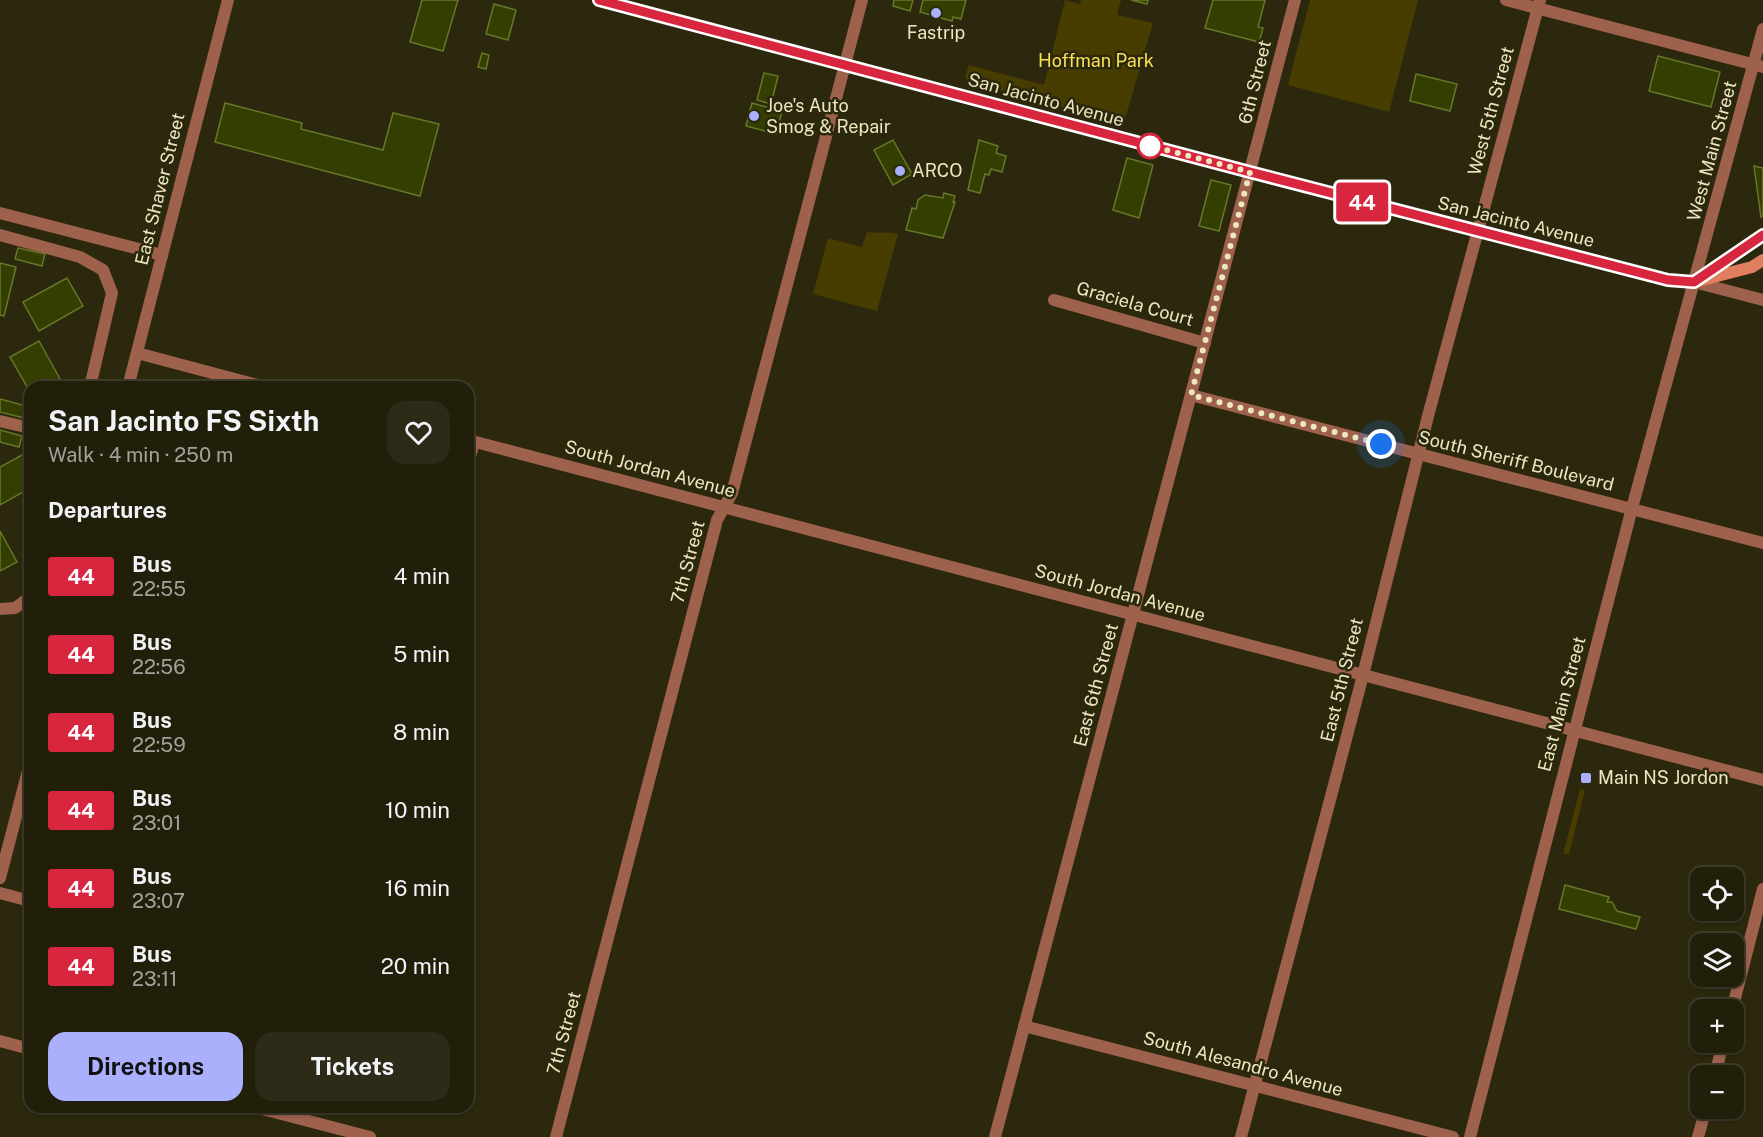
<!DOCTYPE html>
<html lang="en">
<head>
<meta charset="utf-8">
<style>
	:root { --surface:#211e0a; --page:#2d2b18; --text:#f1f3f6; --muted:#a2a29c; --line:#3e3c2b; --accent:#aab0fb }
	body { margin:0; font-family:"Public Sans",sans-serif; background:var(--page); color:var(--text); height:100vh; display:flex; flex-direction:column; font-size:22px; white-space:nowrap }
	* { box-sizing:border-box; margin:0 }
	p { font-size:20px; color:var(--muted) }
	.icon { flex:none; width:33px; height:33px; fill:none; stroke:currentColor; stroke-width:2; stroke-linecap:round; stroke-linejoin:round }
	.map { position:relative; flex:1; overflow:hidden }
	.sheet { position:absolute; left:24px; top:381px; width:450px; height:732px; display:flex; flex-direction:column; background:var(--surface); border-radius:18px; box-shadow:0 2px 4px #0004,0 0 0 2px var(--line) }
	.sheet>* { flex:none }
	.badge { padding:0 12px; border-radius:4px; font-size:21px; line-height:39px }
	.tools { position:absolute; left:1690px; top:867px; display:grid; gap:12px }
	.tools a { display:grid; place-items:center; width:54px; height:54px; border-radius:12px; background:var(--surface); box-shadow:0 2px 4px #0004,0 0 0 2px var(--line); font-size:30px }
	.you { position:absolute; width:30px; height:30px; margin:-15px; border:4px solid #fff; border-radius:50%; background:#1a73e8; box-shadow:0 0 0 9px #1a73e833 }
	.map>.badge { position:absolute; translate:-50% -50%; box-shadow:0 0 0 3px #fff }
	h2 { padding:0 24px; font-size:22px; line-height:54px }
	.round { display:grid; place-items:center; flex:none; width:63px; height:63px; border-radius:18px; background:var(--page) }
	.overview { display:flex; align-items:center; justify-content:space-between; height:102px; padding:0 24px }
	h1 { font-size:28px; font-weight:700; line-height:45px }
	.primary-button { display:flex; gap:12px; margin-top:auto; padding:12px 24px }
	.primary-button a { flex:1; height:69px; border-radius:18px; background:var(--accent); color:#111; font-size:24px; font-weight:700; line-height:69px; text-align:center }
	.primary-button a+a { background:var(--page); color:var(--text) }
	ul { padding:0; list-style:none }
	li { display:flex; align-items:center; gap:18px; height:78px; padding:0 24px }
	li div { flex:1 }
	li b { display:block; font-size:22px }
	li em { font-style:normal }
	li .badge { min-width:66px; font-weight:700; text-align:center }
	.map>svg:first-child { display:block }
	.green { fill:#473d00 }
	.building { fill:#333e00; stroke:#667729; stroke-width:1.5 }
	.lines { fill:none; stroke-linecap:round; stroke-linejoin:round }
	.minor { stroke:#9d614c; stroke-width:12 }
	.tertiary { stroke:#9d614c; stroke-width:12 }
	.secondary { stroke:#df7f5d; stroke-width:12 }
	.line-casing { stroke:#fff; stroke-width:14 }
	.line { stroke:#d7263d; stroke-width:9 }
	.walk { stroke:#ede7c0; stroke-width:6; stroke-dasharray:0 10.8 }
	.poi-dot { fill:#aab0fb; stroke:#2c280e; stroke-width:2 }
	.stop-dot { fill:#fff; stroke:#d7263d; stroke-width:3 }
	.labels { text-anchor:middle; stroke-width:5; stroke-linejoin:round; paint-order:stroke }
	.poi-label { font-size:18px; fill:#ede7c0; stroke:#2c280e; text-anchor:start }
	.park-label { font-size:18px; fill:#f7e052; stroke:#2c280e }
	.street-label { font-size:18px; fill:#ede7c0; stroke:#2c280e }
</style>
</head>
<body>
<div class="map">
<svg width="1763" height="1137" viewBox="0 0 1763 1137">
	<rect width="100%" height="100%" fill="#2c280e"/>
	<g class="green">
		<path d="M1065 0 1080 4 1081 0H1121L1117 15 1153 23 1125 119 1105 118 971 83 965 77 969 65 1044 85Z"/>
		<path d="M1310 0H1418L1389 112 1288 85Z"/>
		<path d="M867 232C877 234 887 231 898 234L877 311 813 294 828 238 862 247Z"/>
		<path d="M1580 789 1585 790 1569 854H1563Z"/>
	</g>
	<g class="building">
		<path d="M422 0H458L443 51 410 42Z"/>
		<path d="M894 0H913L910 11 893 6Z"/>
		<path d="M923 0H966L961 19 953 17 952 21 920 12Z"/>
		<path d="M1131 0H1148L1147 4Z"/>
		<path d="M1213 0H1265L1258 27 1263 28 1259 42 1205 28Z"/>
		<path d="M494 4 516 10 508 40 486 34Z"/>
		<path d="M482 53 489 55 486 69 478 67Z"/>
		<path d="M1658 56 1720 72 1711 107 1649 91Z"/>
		<path d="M764 73 778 76 771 104 757 100Z"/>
		<path d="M1416 74 1457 84 1450 111 1410 101Z"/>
		<path d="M225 103 302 123 301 129 383 150 393 113 439 124 420 196 215 142Z"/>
		<path d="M752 103 782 111 776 134 746 126Z"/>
		<path d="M893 140 912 174 893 185 874 150Z"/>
		<path d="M979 140 998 146 996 153 1006 156 1002 172 991 169 989 175 985 174 980 193 968 190Z"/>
		<path d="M1127 158 1153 165 1139 218 1113 210Z"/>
		<path d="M1754 166 1763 168V216L1761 217Z"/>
		<path d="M1211 180 1231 185 1219 231 1199 226Z"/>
		<path d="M944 193 955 196 953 202H955L943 238 906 230 912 208 916 209 918 200 925 195 943 198Z"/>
		<path d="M18 248 45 254 42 266 15 259Z"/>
		<path d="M0 263 16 267 4 316 0 315Z"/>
		<path d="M67 278 83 306 39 331 23 302Z"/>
		<path d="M39 341 64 386 63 387H30V392L10 357Z"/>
		<path d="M0 399 30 407 28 419 0 412Z"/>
		<path d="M0 430 22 436 19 447 0 442Z"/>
		<path d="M22 455 30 471V488L0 505V467Z"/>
		<path d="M0 531 17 562 0 571Z"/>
		<path d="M1565 885 1609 897 1607 902H1612L1617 911 1640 917 1636 929 1559 909Z"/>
	</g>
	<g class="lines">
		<g class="minor">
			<path d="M1506 0 1763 67"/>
			<path d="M0 213 162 255"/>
			<path d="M0 235 80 257 103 270 112 293 90 387"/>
			<path d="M1054 300 1205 343"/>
			<path d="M137 353 265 387"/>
			<path d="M1191 395 1763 543"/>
			<path d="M0 421 30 428"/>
			<path d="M468 440 1763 780"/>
			<path d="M468 464 474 442"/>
			<path d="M0 609 15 608 30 597"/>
			<path d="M0 893 30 901"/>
			<path d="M1732 1010 1763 889"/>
			<path d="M1024 1026 1453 1137"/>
			<path d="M0 1041 30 1049"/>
			<path d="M1715 1076 1723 1042"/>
			<path d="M255 1107 370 1137"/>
			<path d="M995 1137 1295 0"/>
			<path d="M1241 1137 1363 675 1428 416 1540 0"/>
			<path d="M1698 1137 1706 1108"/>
		</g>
		<g class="tertiary">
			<path d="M1694 282 1763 300"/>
			<path d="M128 387 228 0"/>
			<path d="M0 878 30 763"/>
			<path d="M556 1137 717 520 732 493 862 0"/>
			<path d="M1470 1137 1632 508 1763 29"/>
		</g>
		<g class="secondary">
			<path d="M599 0 1250 172 1668 280 1694 282 1752 267 1763 260"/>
			<path d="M1700 277 1763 235"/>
		</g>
	</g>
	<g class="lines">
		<defs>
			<path id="line" d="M599 0 1250 172 1668 280 1694 282 1763 235"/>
		</defs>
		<use href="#line" class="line-casing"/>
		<use href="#line" class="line"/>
		<path class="walk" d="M1150 146 1143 144 1250 172 1191 395 1381 444"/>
	</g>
	<g class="poi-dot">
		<circle cx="936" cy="13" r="6"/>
		<circle cx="754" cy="116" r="6"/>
		<circle cx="900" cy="171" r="6"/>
		<rect x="1580" y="772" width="12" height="12" rx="3"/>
	</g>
	<circle class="stop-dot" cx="1150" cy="146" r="12"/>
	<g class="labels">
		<g class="poi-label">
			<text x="936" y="39" text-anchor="middle">Fastrip</text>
			<text x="766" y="112">Joe's Auto<tspan x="766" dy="21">Smog &amp; Repair</tspan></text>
			<text x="912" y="177">ARCO</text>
			<text x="1598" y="784">Main NS Jordon</text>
		</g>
		<g class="park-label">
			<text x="1096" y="67">Hoffman Park</text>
		</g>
		<g class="street-label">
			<text transform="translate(1255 82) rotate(-76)" y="6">6th Street</text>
			<text transform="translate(1046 100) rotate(15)" y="6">San Jacinto Avenue</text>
			<text transform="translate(1491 111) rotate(-75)" y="6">West 5th Street</text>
			<text transform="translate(1712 151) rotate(-75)" y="6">West Main Street</text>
			<text transform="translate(160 189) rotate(-76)" y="6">East Shaver Street</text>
			<text transform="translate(1516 222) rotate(14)" y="6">San Jacinto Avenue</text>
			<text transform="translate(1135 304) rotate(16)" y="6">Graciela Court</text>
			<text transform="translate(1516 461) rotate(14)" y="6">South Sheriff Boulevard</text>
			<text transform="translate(650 469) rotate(15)" y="6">South Jordan Avenue</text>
			<text transform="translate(688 562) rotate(-75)" y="6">7th Street</text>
			<text transform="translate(1120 593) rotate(15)" y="6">South Jordan Avenue</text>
			<text transform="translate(1342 680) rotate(-76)" y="6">East 5th Street</text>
			<text transform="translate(1096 685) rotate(-75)" y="6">East 6th Street</text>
			<text transform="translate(1562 704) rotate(-75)" y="6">East Main Street</text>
			<text transform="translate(564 1033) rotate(-75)" y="6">7th Street</text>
			<text transform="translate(1243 1064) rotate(15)" y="6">South Alesandro Avenue</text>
		</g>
	</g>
</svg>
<div class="tools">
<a><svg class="icon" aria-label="locate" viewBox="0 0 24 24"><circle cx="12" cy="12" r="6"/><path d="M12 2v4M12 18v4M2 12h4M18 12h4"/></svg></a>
<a><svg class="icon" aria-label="layers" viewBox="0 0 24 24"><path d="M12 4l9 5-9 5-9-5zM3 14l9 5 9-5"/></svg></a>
<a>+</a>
<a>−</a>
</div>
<div class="you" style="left:1381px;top:444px"></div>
<b class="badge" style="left:1362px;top:202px;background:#d7263d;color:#fff">44</b>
<section class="sheet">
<div class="overview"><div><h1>San Jacinto FS Sixth</h1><p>Walk · 4 min · 250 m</p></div><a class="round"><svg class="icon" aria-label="heart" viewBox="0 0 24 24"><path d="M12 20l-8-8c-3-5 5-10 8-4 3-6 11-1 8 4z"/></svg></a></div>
<h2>Departures</h2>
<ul>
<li><span class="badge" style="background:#d7263d;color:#fff">44</span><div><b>Bus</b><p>22:55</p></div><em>4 min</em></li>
<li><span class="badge" style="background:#d7263d;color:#fff">44</span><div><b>Bus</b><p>22:56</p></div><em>5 min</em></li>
<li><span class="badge" style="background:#d7263d;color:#fff">44</span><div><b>Bus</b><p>22:59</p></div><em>8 min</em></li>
<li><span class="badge" style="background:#d7263d;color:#fff">44</span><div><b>Bus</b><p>23:01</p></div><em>10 min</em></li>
<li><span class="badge" style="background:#d7263d;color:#fff">44</span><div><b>Bus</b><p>23:07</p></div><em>16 min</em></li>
<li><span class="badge" style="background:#d7263d;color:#fff">44</span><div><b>Bus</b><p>23:11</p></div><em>20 min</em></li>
</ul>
<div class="primary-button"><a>Directions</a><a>Tickets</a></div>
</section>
</div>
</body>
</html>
